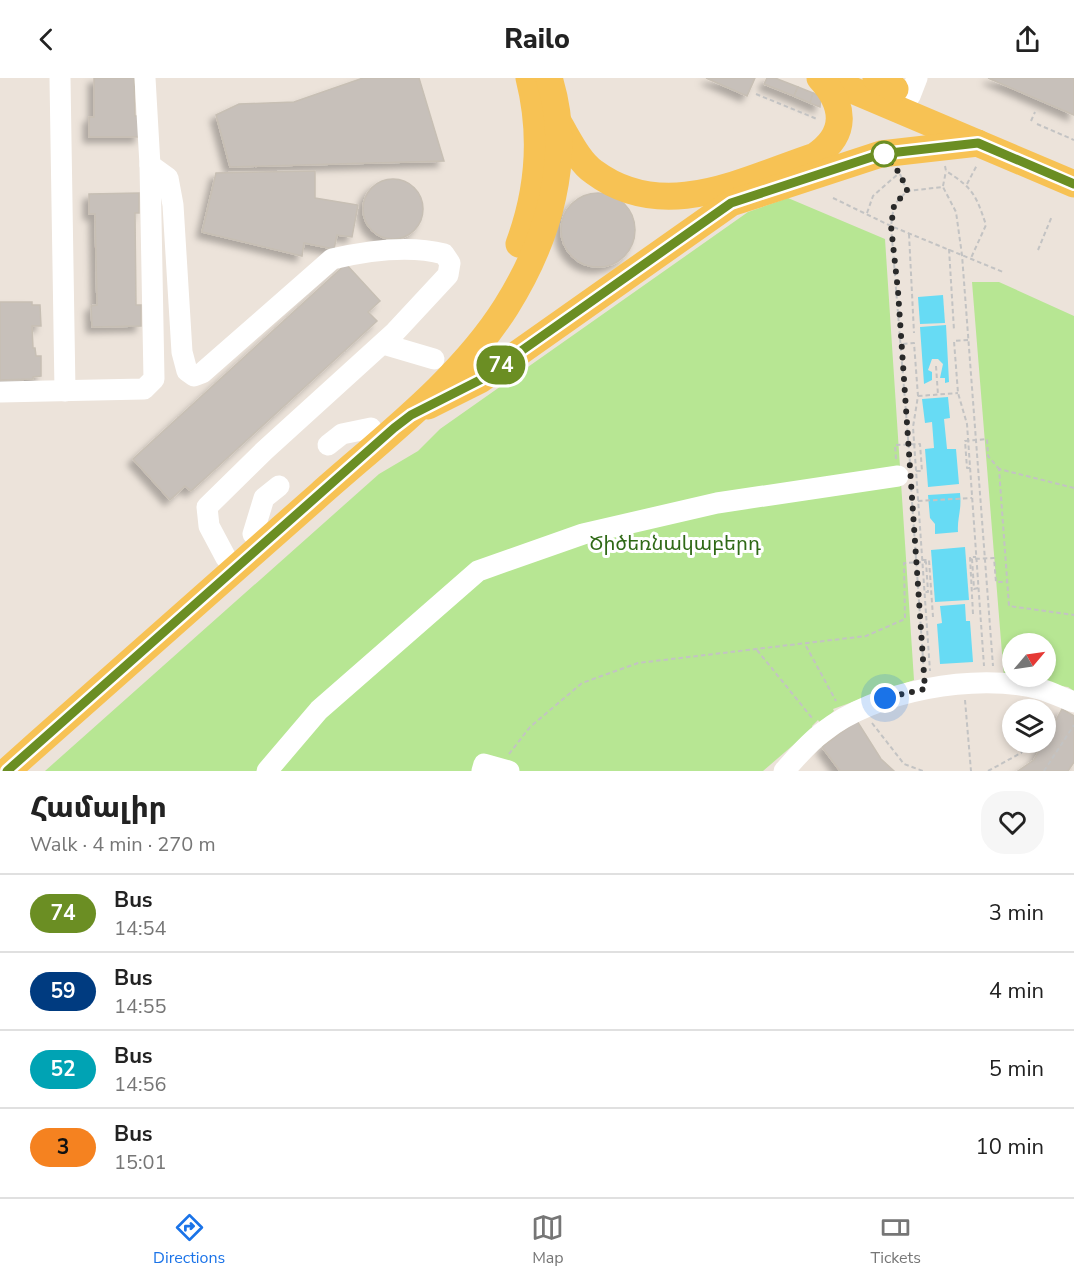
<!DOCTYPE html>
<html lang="en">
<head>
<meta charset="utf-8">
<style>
	:root { --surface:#fff; --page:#f6f6f6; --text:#222; --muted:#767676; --line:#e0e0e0; --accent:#1a73e8 }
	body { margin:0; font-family:"Nunito Sans","Noto Sans Armenian",sans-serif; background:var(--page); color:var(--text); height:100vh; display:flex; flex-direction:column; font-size:22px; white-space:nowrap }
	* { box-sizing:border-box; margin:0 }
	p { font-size:20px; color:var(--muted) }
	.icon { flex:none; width:33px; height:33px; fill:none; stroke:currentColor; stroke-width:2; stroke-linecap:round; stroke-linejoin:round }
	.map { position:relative; height:693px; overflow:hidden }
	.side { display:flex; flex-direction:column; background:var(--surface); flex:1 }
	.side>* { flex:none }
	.badge { padding:0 12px; border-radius:20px; font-size:21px; line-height:39px }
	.needle { width:39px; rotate:61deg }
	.tools { position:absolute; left:1002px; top:555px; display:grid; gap:12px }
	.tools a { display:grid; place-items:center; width:54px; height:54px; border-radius:50%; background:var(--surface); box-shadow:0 3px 9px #0003; font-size:30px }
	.you { position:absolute; width:30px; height:30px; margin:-15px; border:4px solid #fff; border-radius:50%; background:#1a73e8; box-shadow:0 0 0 9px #1a73e833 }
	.map>.badge { position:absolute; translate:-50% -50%; box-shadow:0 0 0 3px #fff }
	.round { display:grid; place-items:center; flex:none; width:63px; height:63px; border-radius:24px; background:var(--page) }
	.overview { display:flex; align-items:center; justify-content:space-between; height:102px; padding:0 30px }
	h1 { font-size:28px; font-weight:800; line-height:45px }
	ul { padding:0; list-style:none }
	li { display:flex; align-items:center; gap:18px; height:78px; padding:0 30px; border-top:2px solid var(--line) }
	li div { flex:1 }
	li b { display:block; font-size:22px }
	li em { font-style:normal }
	li .badge { min-width:66px; font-weight:700; text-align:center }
	header { display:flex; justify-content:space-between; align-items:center; height:78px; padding:0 30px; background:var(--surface); font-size:27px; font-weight:800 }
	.menu { display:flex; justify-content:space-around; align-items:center; height:84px; border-top:2px solid var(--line); background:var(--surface); font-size:16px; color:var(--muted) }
	.menu a { display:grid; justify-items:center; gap:3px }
	.menu .selected { color:var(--accent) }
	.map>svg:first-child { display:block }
	.green { fill:#b7e693; fill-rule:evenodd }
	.water { fill:#67dbf4 }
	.building { fill:#c7c0ba; stroke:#c7bfb4; stroke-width:1.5; filter:url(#shadow) }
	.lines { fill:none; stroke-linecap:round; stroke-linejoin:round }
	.path { stroke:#c3c3c3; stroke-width:2; stroke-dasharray:4.5 3; stroke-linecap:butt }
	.minor { stroke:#fff; stroke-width:21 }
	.major { stroke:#f7c254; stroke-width:27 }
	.line-casing { stroke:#fff; stroke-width:14 }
	.line { stroke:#6b8e23; stroke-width:9 }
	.walk { stroke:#292929; stroke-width:6; stroke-dasharray:0 10.8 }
	.stop-dot { fill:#fff; stroke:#6b8e23; stroke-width:3 }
	.labels { text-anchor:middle; stroke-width:6; stroke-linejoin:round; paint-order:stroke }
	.park-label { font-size:20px; fill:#2f6916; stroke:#fff }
</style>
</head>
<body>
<header><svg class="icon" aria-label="back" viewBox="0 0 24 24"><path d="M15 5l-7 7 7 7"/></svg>Railo<svg class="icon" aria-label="share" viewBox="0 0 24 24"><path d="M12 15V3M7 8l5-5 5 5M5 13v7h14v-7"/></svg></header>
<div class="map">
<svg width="1074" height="693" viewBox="0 0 1074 693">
	<defs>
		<filter id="shadow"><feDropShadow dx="-5.5" dy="5.5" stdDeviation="3" flood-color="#0004"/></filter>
	</defs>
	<rect width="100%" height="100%" fill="#ece3da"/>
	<g class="green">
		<path d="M788 120 885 161 914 602 833 631 834 633 820 645 818 642 812 648 813 650 763 693H45L379 396 418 373 440 351 748 134Z"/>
		<path d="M972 204H999L1074 238V613L1068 609 1004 600ZM1012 566H1046V598H1012Z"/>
	</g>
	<g class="water">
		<path d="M943 217 945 245 920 246 918 219Z"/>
		<path d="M946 247 949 304 945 305V300H940L943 286 938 281H932L928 292 932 294V302L924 306 920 249Z"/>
		<path d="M948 319 950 340 944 341 947 371H956L959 406 928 409 925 371 934 370 932 344 925 345 922 321Z"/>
		<path d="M960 415C962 432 957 440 958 454L935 456V446L930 440 928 417Z"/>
		<path d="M965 469 969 522 935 524 931 472Z"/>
		<path d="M965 526 966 543H970L973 584 940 586 937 546 942 545 940 528Z"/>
	</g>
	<g class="building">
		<path d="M94 0H134L135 38H139L140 59H89V39H94Z"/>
		<path d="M363 0H419L444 83 230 89 216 37 239 26 294 24Z"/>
		<path d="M706 0H755L747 18Z"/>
		<path d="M767 0H775L798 9 794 18 764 6Z"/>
		<path d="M988 0H1074V37Z"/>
		<path d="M798 9 813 15 810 25 794 18Z"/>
		<path d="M813 15 821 19 820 29 810 25Z"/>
		<path d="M315 93V120L358 127 352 159 337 157 334 171 304 165 302 178 202 154 216 95Z"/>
		<circle cx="393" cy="131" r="30"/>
		<circle cx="598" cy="152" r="37"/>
		<path d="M139 115V135H135L136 227H141V248L92 249 91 228 97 227 95 136H89V116Z"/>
		<path d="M346 186 380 223 368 234 377 243 191 413 185 408 170 422 133 381Z"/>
		<path d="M0 224H32V227H40L41 248H32L33 270H35L36 278H41V298L33 299V301L0 302Z"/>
		<path d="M1062 631 1074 638V684L1068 693H1018L1034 682Z"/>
		<path d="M857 643 881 681 894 693H840L822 669Z"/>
	</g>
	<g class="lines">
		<g class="path">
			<path d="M756 16 817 41"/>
			<path d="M1031 43 1035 34"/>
			<path d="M1037 46 1074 62"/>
			<path d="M945 88 946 93C973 110 976 117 986 147L971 180"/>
			<path d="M900 96 907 113"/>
			<path d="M967 106 977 87"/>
			<path d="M943 108 946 93"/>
			<path d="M833 120 891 148 1003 194"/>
			<path d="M867 135 873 118 899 95"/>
			<path d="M909 156 914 255"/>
			<path d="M949 171 954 252"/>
			<path d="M1038 172 1052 138"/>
			<path d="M968 262 954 263 958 315 967 346 984 588"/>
			<path d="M903 266 914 265 918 318 913 349 930 593"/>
			<path d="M936 288 938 317"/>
			<path d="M918 318 958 315"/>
			<path d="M896 381 895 367 920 366 922 393H916"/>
			<path d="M910 385 891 148 894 127 907 113 943 109 956 134 962 177 993 588"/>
			<path d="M970 390H967L965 363 987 361 988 378 999 391"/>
			<path d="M911 409 924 595"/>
			<path d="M1074 410 999 391 1009 528 1074 537"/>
			<path d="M918 423 972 420"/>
			<path d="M922 482H929L933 539"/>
			<path d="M978 510 974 511 972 481 994 480 996 504H1008"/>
			<path d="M973 536 970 479H976"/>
			<path d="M806 568 836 623"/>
			<path d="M757 572 812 640"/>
			<path d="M965 622 971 693"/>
			<path d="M1046 640 1050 634"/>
			<path d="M872 645 904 686 923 693"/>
			<path d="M509 676 530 649 582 605 638 585 866 558 905 541 904 485 926 484 928 514H924"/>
			<path d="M988 693 1021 675 1028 664"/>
			<path d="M1044 693 1074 647"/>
		</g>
		<g class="minor">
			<path d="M60 0 65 313"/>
			<path d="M910 18 917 0"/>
			<path d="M150 87 168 100 173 127 182 274 187 293 194 298 202 295 332 181C366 173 410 167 444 176L450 185 448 197 395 254 264 373 207 429 209 448 226 480"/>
			<path d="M383 266 434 281"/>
			<path d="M0 314 144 311 154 301 150 87 145 0"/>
			<path d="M328 367 342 356 371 350"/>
			<path d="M253 456 264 420 279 408"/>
			<path d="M267 693 319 632 478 493 583 456 717 425 898 398"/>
			<path d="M482 693 484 686 509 693"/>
			<path d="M784 693C796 680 808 665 823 654 874 613 976 594 1040 611 1051 614 1063 620 1074 624"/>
		</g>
		<g class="major">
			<path d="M824 0 1074 106"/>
			<path d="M876 0 895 11"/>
			<path d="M557 42C567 58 578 83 594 94 664 146 743 102 815 78 848 56 845 27 820 0"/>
			<path d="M519 166C539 112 543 56 529 0"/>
			<path d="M428 328 480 302 731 125 881 76 978 65"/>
			<path d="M7 693C111 600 216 508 320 416 383 360 460 302 506 229 548 162 574 79 549 0"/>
		</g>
	</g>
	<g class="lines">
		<defs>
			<path id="line" d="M7 693 394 350 411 337 480 302 731 125 881 76 978 65 1074 106"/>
		</defs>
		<use href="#line" class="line-casing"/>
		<use href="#line" class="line"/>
		<path class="walk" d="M884 76 900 96 907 112 894 128 891 148 898 213 925 611 885 620"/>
	</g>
	<circle class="stop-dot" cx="884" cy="76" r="12"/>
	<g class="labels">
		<g class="park-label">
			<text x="675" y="472">Ծիծեռնակաբերդ</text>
		</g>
	</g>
</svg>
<div class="tools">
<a><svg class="needle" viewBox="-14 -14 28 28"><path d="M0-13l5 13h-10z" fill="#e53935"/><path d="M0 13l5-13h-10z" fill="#767676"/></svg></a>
<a><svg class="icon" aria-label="layers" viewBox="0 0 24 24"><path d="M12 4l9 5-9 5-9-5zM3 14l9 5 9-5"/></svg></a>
</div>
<div class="you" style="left:885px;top:620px"></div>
<b class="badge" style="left:501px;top:287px;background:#6b8e23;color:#fff">74</b>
</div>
<section class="side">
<div class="overview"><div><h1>Համալիր</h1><p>Walk · 4 min · 270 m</p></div><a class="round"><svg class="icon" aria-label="heart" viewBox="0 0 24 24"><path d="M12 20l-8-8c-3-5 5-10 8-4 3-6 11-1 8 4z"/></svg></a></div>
<ul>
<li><span class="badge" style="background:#6b8e23;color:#fff">74</span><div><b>Bus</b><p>14:54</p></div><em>3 min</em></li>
<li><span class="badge" style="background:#003b80;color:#fff">59</span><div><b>Bus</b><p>14:55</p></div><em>4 min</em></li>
<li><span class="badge" style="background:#00a3b4;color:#fff">52</span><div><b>Bus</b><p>14:56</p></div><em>5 min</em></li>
<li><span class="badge" style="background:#f58220;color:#111">3</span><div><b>Bus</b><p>15:01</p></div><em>10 min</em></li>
</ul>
</section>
<nav class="menu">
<a class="selected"><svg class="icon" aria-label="directions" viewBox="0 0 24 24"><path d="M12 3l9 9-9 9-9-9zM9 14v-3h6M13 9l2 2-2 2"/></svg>Directions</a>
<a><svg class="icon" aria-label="map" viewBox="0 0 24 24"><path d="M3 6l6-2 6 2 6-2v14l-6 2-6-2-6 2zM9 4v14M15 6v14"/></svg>Map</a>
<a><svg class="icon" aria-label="tickets" viewBox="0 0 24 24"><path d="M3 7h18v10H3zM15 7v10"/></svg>Tickets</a>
</nav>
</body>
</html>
